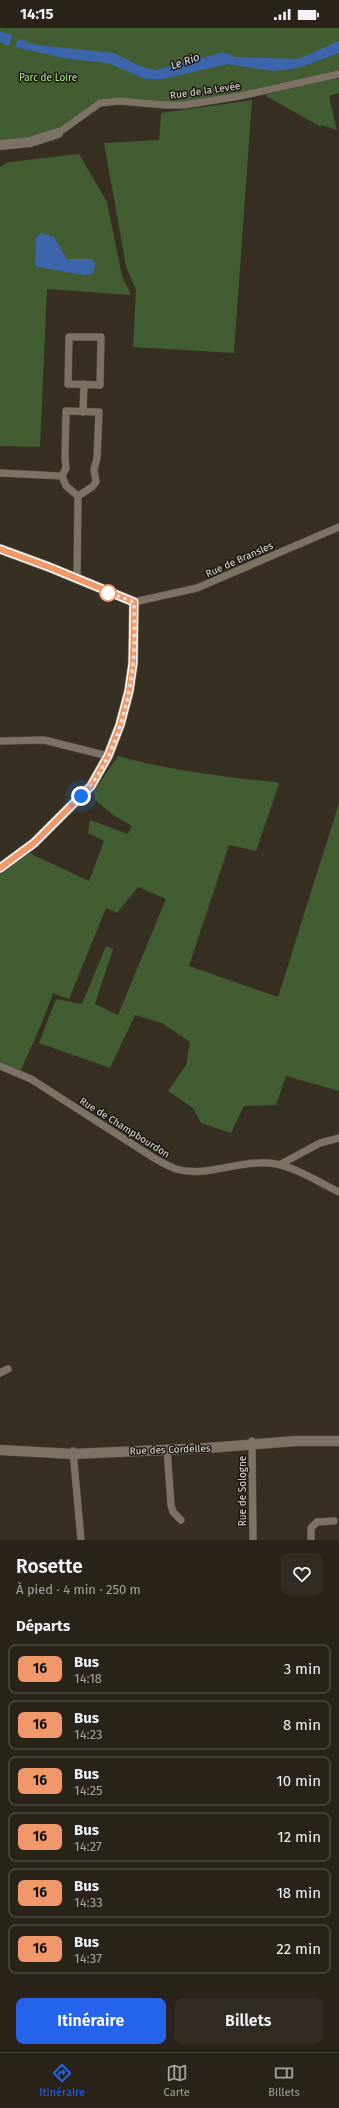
<!DOCTYPE html>
<html lang="fr">
<head>
<meta charset="utf-8">
<style>
	:root { --surface:#29231a; --page:#312b23; --text:#f1f3f6; --muted:#a5a4a2; --line:#454039; --accent:#2563eb }
	body { margin:0; font-family:"Fira Sans",sans-serif; background:var(--page); color:var(--text); height:100vh; display:flex; flex-direction:column; font-size:15px; white-space:nowrap }
	* { box-sizing:border-box; margin:0 }
	p { font-size:13px; color:var(--muted) }
	.icon { flex:none; width:22px; height:22px; fill:none; stroke:currentColor; stroke-width:2; stroke-linecap:round; stroke-linejoin:round }
	.map { position:relative; height:1512px; overflow:hidden }
	.details { display:flex; flex-direction:column; background:var(--surface); flex:1 }
	.details>* { flex:none }
	.badge { padding:0 8px; border-radius:6px; font-size:14px; line-height:26px }
	.you { position:absolute; width:20px; height:20px; margin:-10px; border:3px solid #fff; border-radius:50%; background:#1a73e8; box-shadow:0 0 0 6px #1a73e833 }
	.map>.badge { position:absolute; translate:-50% -50%; box-shadow:0 0 0 2px #fff }
	h2 { padding:0 16px; font-size:15px; line-height:36px }
	.round { display:grid; place-items:center; flex:none; width:42px; height:42px; border-radius:8px; background:var(--page) }
	.overview { display:flex; align-items:center; justify-content:space-between; height:68px; padding:0 16px }
	h1 { font-size:19px; font-weight:600; line-height:30px }
	.action { display:flex; gap:8px; margin-top:auto; padding:8px 16px }
	.action a { flex:1; height:46px; border-radius:8px; background:var(--accent); color:#fff; font-size:16px; font-weight:600; line-height:46px; text-align:center }
	.action a+a { background:var(--page); color:var(--text) }
	ul { padding:0; list-style:none }
	li { display:flex; align-items:center; gap:12px; height:50px; margin:0 8px 6px; padding:0 8px; border:2px solid var(--line); border-radius:8px }
	li div { flex:1 }
	li b { display:block; font-size:15px }
	li em { font-style:normal }
	li .badge { min-width:44px; font-weight:700; text-align:center }
	.status { display:flex; justify-content:space-between; align-items:center; height:28px; padding:0 20px; background:var(--surface); direction:ltr }
	.status svg { height:11px; fill:currentColor }
	.dock { display:flex; justify-content:space-around; align-items:center; height:56px; border-top:1px solid var(--line); background:var(--surface); font-size:11px; color:var(--muted) }
	.dock a { display:grid; justify-items:center; gap:2px }
	.dock .current { color:var(--accent) }
	.map>svg:first-child { display:block }
	.green { fill:#425d31 }
	.water { fill:#3c65ac }
	.lines { fill:none; stroke-linecap:round; stroke-linejoin:round }
	.street-casing { stroke:#514b40; stroke-width:8 }
	.secondary-casing { stroke:#514b40; stroke-width:11 }
	.street { stroke:#7c7364; stroke-width:7 }
	.secondary { stroke:#7c7364; stroke-width:10 }
	.line-casing { stroke:#fff; stroke-width:9 }
	.line { stroke:#f0986a; stroke-width:6 }
	.walk { stroke:#e4dfd7; stroke-width:4; stroke-dasharray:0 7.2 }
	.stop-dot { fill:#fff; stroke:#f0986a; stroke-width:2 }
	.labels { text-anchor:middle; stroke-width:3; stroke-linejoin:round; paint-order:stroke }
	.park-label { font-size:10px; fill:#adee84; stroke:#1b1712 }
	.street-label { font-size:10px; fill:#e4dfd7; stroke:#1b1712 }
	.water-label { font-size:11px; font-style:italic; fill:#d6e2f6; stroke:#1b1712 }
</style>
</head>
<body>
<div class="status"><b>14:15</b><svg viewBox="0 0 49 12"><path d="M0 12V9h3v3zM5 12V6h3v6zM10 12V3h3v9zM15 12V0h3v12zM26 1h20v11H26zM47 4h2v5h-2z"/></svg></div>
<div class="map">
<svg width="339" height="1512" viewBox="0 0 339 1512">
	<rect width="100%" height="100%" fill="#372f22"/>
	<g class="green">
		<path d="M0 0H339V43L198 73 166 76 125 71 90 78 55 103 31 109 0 112Z"/>
		<path d="M332 50 339 51V65L329 68 337 102 321 97V99L266 68 268 65Z"/>
		<path d="M252 72 234 325 133 319 136 262 126 238 104 115 159 112 161 85Z"/>
		<path d="M79 126 107 174 122 248 131 267 47 261 40 419 0 418V139L9 134Z"/>
		<path d="M118 728C169 742 223 749 276 754L279 756 256 823 229 817 189 938 278 969 339 775V1063L286 1048 276 1077 244 1078 231 1105 201 1095 193 1080 168 1063 186 1037 190 1014 162 995 135 987 110 1040 39 1015 56 971 82 976 106 918 113 921 95 976 118 987 166 871 138 859 117 885 106 880 69 971 53 965 43 992 21 1042 0 1035V845L25 823 89 853 104 813 88 805 90 792 128 806 132 798 112 786 95 772 94 763Z"/>
	</g>
	<g class="water">
		<path d="M0 3 12 7 9 18 0 14Z"/>
		<path d="M18 11 37 17 114 25 142 39 156 42 224 24 235 29 298 31 339 13V25L298 40 272 43 228 36 163 51H145L108 35 68 31 15 19Z"/>
		<path d="M41 205 54 209 67 231H91L96 236 92 246 84 247 37 239 35 236 36 210Z"/>
	</g>
	<g class="lines">
		<defs>
			<g id="street">
				<path d="M58 105 100 75 119 73 166 77H184L240 68 339 46"/>
				<path d="M69 309H101L100 357 68 356Z"/>
				<path d="M66 383 99 384 97 430 94 442 96 454 92 459 78 468 66 458 62 448 66 440 65 429Z"/>
				<path d="M83 384 84 356"/>
				<path d="M0 445 62 448"/>
				<path d="M77 551 78 468"/>
				<path d="M134 574 197 560 339 499"/>
				<path d="M0 713 44 712 108 728"/>
				<path d="M0 1038 31 1051 154 1130C161 1134 168 1138 176 1141 206 1150 238 1132 269 1135 293 1137 318 1154 339 1164"/>
				<path d="M281 1136 320 1115 339 1110"/>
				<path d="M0 1345 8 1341"/>
				<path d="M252 1413 253 1512"/>
				<path d="M167 1421 171 1477 173 1484 181 1492"/>
				<path d="M73 1423 81 1512"/>
				<path d="M311 1512V1500L317 1494 334 1493"/>
			</g>
			<g id="secondary">
				<path d="M0 117 30 114 58 105"/>
				<path d="M0 521 49 539 134 574 133 635 129 663 120 697 108 728 91 758 34 815 0 840"/>
				<path d="M0 1422 73 1426 207 1420 296 1413H339"/>
			</g>
		</defs>
		<use href="#street" class="street-casing"/>
		<use href="#secondary" class="secondary-casing"/>
		<use href="#street" class="street"/>
		<use href="#secondary" class="secondary"/>
	</g>
	<g class="lines">
		<defs>
			<path id="line" d="M0 521 49 539 134 574 133 635 129 663 120 697 108 728 91 758 34 815 0 840"/>
		</defs>
		<use href="#line" class="line-casing"/>
		<use href="#line" class="line"/>
		<path class="walk" d="M81 768C112 738 129 678 133 636 135 616 134 595 134 574L105 563 108 565"/>
	</g>
	<circle class="stop-dot" cx="108" cy="565" r="8"/>
	<g class="labels">
		<g class="park-label">
			<text x="48" y="53">Parc de Loire</text>
		</g>
		<g class="street-label">
			<text transform="translate(205 62) rotate(-8)" y="4">Rue de la Levée</text>
			<text transform="translate(239 531) rotate(-24)" y="4">Rue de Bransles</text>
			<text transform="translate(125 1099) rotate(32)" y="4">Rue de Champbourdon</text>
			<text transform="translate(170 1421) rotate(-2)" y="4">Rue des Cordelles</text>
			<text transform="translate(242 1463) rotate(-90)" y="4">Rue de Sologne</text>
		</g>
		<g class="water-label">
			<text transform="translate(185 33) rotate(-19)" y="4">Le Rio</text>
		</g>
	</g>
</svg>
<div class="you" style="left:81px;top:768px"></div>
</div>
<section class="details">
<div class="overview"><div><h1>Rosette</h1><p>À pied · 4 min · 250 m</p></div><a class="round"><svg class="icon" aria-label="heart" viewBox="0 0 24 24"><path d="M12 20l-8-8c-3-5 5-10 8-4 3-6 11-1 8 4z"/></svg></a></div>
<h2>Départs</h2>
<ul>
<li><span class="badge" style="background:#f0986a;color:#111">16</span><div><b>Bus</b><p>14:18</p></div><em>3 min</em></li>
<li><span class="badge" style="background:#f0986a;color:#111">16</span><div><b>Bus</b><p>14:23</p></div><em>8 min</em></li>
<li><span class="badge" style="background:#f0986a;color:#111">16</span><div><b>Bus</b><p>14:25</p></div><em>10 min</em></li>
<li><span class="badge" style="background:#f0986a;color:#111">16</span><div><b>Bus</b><p>14:27</p></div><em>12 min</em></li>
<li><span class="badge" style="background:#f0986a;color:#111">16</span><div><b>Bus</b><p>14:33</p></div><em>18 min</em></li>
<li><span class="badge" style="background:#f0986a;color:#111">16</span><div><b>Bus</b><p>14:37</p></div><em>22 min</em></li>
</ul>
<div class="action"><a>Itinéraire</a><a>Billets</a></div>
</section>
<nav class="dock">
<a class="current"><svg class="icon" aria-label="directions" viewBox="0 0 24 24"><path d="M12 3l9 9-9 9-9-9zM9 14v-3h6M13 9l2 2-2 2"/></svg>Itinéraire</a>
<a><svg class="icon" aria-label="map" viewBox="0 0 24 24"><path d="M3 6l6-2 6 2 6-2v14l-6 2-6-2-6 2zM9 4v14M15 6v14"/></svg>Carte</a>
<a><svg class="icon" aria-label="tickets" viewBox="0 0 24 24"><path d="M3 7h18v10H3zM15 7v10"/></svg>Billets</a>
</nav>
</body>
</html>
